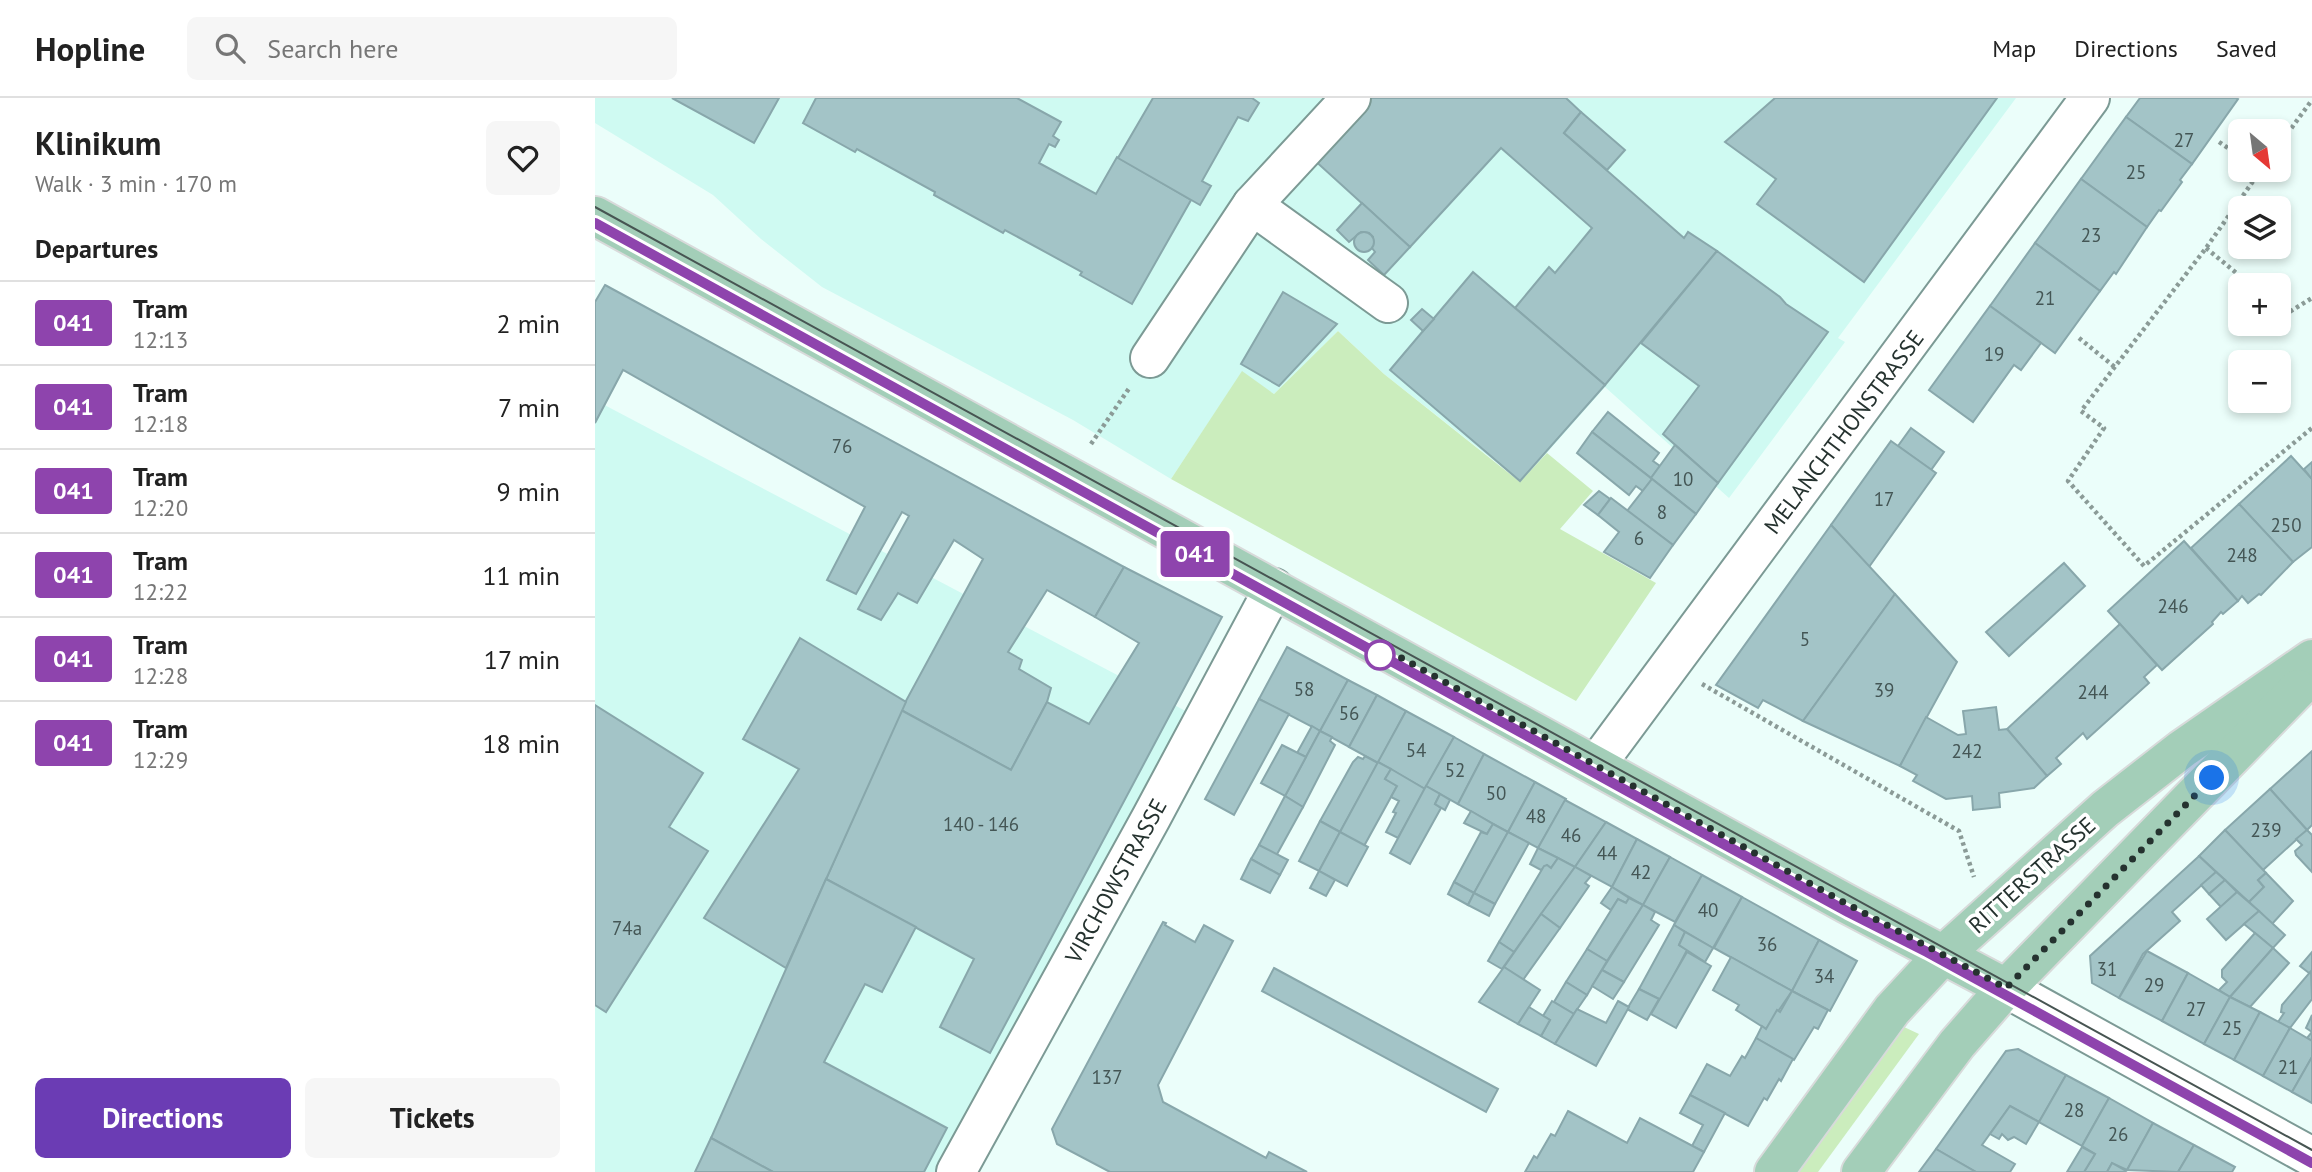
<!DOCTYPE html>
<html lang="en">
<head>
<meta charset="utf-8">
<style>
	:root { --surface:#fff; --page:#f6f6f6; --text:#222; --muted:#767676; --line:#e0e0e0; --accent:#6b3cb4 }
	body { margin:0; font-family:"PT Sans",sans-serif; background:var(--page); color:var(--text); height:100vh; display:flex; flex-direction:column; font-size:26px; white-space:nowrap }
	* { box-sizing:border-box; margin:0 }
	p { font-size:23px; color:var(--muted) }
	.icon { flex:none; width:38px; height:38px; fill:none; stroke:currentColor; stroke-width:2; stroke-linecap:round; stroke-linejoin:round }
	.map { position:relative; flex:1; overflow:hidden }
	.sheet { display:flex; flex-direction:column; background:var(--surface); width:595px }
	.sheet>* { flex:none }
	.badge { padding:0 14px; border-radius:5px; font-size:24px; line-height:46px }
	.needle { width:46px; rotate:151deg }
	.tools { position:absolute; left:1633px; top:21px; display:grid; gap:14px }
	.tools a { display:grid; place-items:center; width:63px; height:63px; border-radius:10px; background:var(--surface); box-shadow:0 4px 10px #0003; font-size:35px }
	.you { position:absolute; width:35px; height:35px; margin:-18px; border:5px solid #fff; border-radius:50%; background:#1a73e8; box-shadow:0 0 0 10px #1a73e833 }
	.map>.badge { position:absolute; translate:-50% -50%; box-shadow:0 0 0 4px #fff }
	h2 { padding:0 35px; font-size:26px; line-height:63px }
	.round { display:grid; place-items:center; flex:none; width:74px; height:74px; border-radius:10px; background:var(--page) }
	.summary { display:flex; align-items:center; justify-content:space-between; height:119px; padding:0 35px }
	h1 { font-size:33px; font-weight:700; line-height:52px }
	.action { display:flex; gap:14px; margin-top:auto; padding:14px 35px }
	.action a { flex:1; height:80px; border-radius:10px; background:var(--accent); color:#fff; font-size:28px; font-weight:700; line-height:80px; text-align:center }
	.action a+a { background:var(--page); color:var(--text) }
	ul { padding:0; list-style:none }
	li { display:flex; align-items:center; gap:21px; height:84px; padding:0 35px; border-top:2px solid var(--line) }
	li div { flex:1 }
	li b { display:block; font-size:26px }
	li em { font-style:normal }
	li .badge { min-width:77px; font-weight:700; text-align:center }
	header { display:flex; align-items:center; gap:42px; box-sizing:border-box; height:98px; padding:0 35px; background:var(--surface); border-bottom:2px solid var(--line) }
	header strong { font-size:33px }
	nav { display:flex; gap:38px; margin-inline-start:auto; font-size:24px }
	.search { width:490px; height:63px; background:var(--page); display:flex; align-items:center; gap:18px; box-sizing:border-box; padding:0 24px; border-radius:10px; color:var(--muted); font-size:26px }
	main { display:flex; flex:1; min-height:0 }
	.map>svg:first-child { display:block }
	.built { fill:#cffaf2 }
	.green { fill:#cbedbd }
	.building { fill:#a3c4c7; stroke:#88a7ab; stroke-width:2 }
	.lines { fill:none; stroke-linecap:round; stroke-linejoin:round }
	.minor-casing { stroke:#7c9a95; stroke-width:42 }
	.major-casing { stroke:#d8dada; stroke-width:42 }
	.path { stroke:#8b9b97; stroke-width:4.5; stroke-dasharray:3.5 3.5; stroke-linecap:butt }
	.minor { stroke:#fff; stroke-width:38 }
	.major { stroke:#a3ceb8; stroke-width:38 }
	.tram { stroke:#475552; stroke-width:2 }
	.line-casing { stroke:#fff; stroke-width:16 }
	.line { stroke:#8e44ad; stroke-width:10 }
	.walk { stroke:#25322f; stroke-width:7; stroke-dasharray:0 12.6 }
	.stop-dot { fill:#fff; stroke:#8e44ad; stroke-width:3.5 }
	.labels { text-anchor:middle; stroke-width:7; stroke-linejoin:round; paint-order:stroke }
	.number-label { font-size:19px; fill:#445655 }
	.street-label { font-size:23px; fill:#25322f; stroke:#fff }
</style>
</head>
<body>
<header>
<strong>Hopline</strong>
<div class="search"><svg class="icon" aria-label="search" viewBox="0 0 24 24"><circle cx="10" cy="10" r="6"/><path d="M15 15l6 6"/></svg>Search here</div>
<nav><a>Map</a><a>Directions</a><a>Saved</a></nav>
</header>
<main>
<section class="sheet">
<div class="summary"><div><h1>Klinikum</h1><p>Walk · 3 min · 170 m</p></div><a class="round"><svg class="icon" aria-label="heart" viewBox="0 0 24 24"><path d="M12 20l-8-8c-3-5 5-10 8-4 3-6 11-1 8 4z"/></svg></a></div>
<h2>Departures</h2>
<ul>
<li><span class="badge" style="background:#8e44ad;color:#fff">041</span><div><b>Tram</b><p>12:13</p></div><em>2 min</em></li>
<li><span class="badge" style="background:#8e44ad;color:#fff">041</span><div><b>Tram</b><p>12:18</p></div><em>7 min</em></li>
<li><span class="badge" style="background:#8e44ad;color:#fff">041</span><div><b>Tram</b><p>12:20</p></div><em>9 min</em></li>
<li><span class="badge" style="background:#8e44ad;color:#fff">041</span><div><b>Tram</b><p>12:22</p></div><em>11 min</em></li>
<li><span class="badge" style="background:#8e44ad;color:#fff">041</span><div><b>Tram</b><p>12:28</p></div><em>17 min</em></li>
<li><span class="badge" style="background:#8e44ad;color:#fff">041</span><div><b>Tram</b><p>12:29</p></div><em>18 min</em></li>
</ul>
<div class="action"><a>Directions</a><a>Tickets</a></div>
</section>
<div class="map">
<svg width="1717" height="1074" viewBox="0 0 1717 1074">
	<rect width="100%" height="100%" fill="#ebfefa"/>
	<g class="built">
		<path d="M0 0H1421L1243 240 1250 244 1134 400 1010 289 926 384 789 276 743 233 679 296 647 274 576 381 478 322 227 189 166 141 118 97 0 25Z"/>
		<path d="M0 302 621 629 375 1074H0Z"/>
	</g>
	<g class="green">
		<path d="M743 233 789 276 925 384 952 355 998 393 965 431 1061 485 981 603 576 381 647 273 679 296Z"/>
		<path d="M1309 929 1324 936 1223 1074H1202Z"/>
	</g>
	<g class="building">
		<path d="M77 0H184L159 45Z"/>
		<path d="M221 0H422L466 24 458 38 464 42 460 49 454 46 444 65 501 96 522 59 596 102 537 206 485 177 487 174 410 132 408 135 339 97 340 94 262 51 260 54 208 25Z"/>
		<path d="M558 0H657L664 5 653 23 643 19 607 83 616 88 605 107 523 60Z"/>
		<path d="M773 0H971L986 14 969 35 1089 140 1093 134 1122 153 1010 287 920 210 954 169 960 175 997 130 906 50 815 149 717 60Z"/>
		<path d="M1180 0H1402L1269 184 1162 106 1181 81 1130 44Z"/>
		<path d="M1545 0H1641L1643 1 1597 66 1531 19Z"/>
		<path d="M986 14 1030 52 1012 72 969 35Z"/>
		<path d="M1531 19 1597 66 1585 82 1587 84 1566 113 1564 112 1552 129 1486 81Z"/>
		<path d="M1486 81 1552 129 1521 176 1519 174 1505 193 1440 145Z"/>
		<path d="M767 105 815 149 789 177 773 162 780 154 777 150 778 139 774 135 766 134 754 144 742 132Z"/>
		<circle cx="769" cy="144" r="10"/>
		<path d="M1440 145 1505 193 1460 255 1395 208Z"/>
		<path d="M1122 153 1185 199 1191 206 1233 234 1123 385 1068 336 1104 288 1046 245Z"/>
		<path d="M878 174 1010 287 925 383 795 272Z"/>
		<path d="M10 187 529 469 500 519 452 492 413 554 427 562 424 571 456 590 452 604 416 672 306 612 388 461 359 442 322 505 303 495 286 522 263 511 314 418 307 414 261 496 232 482 270 409 28 272 0 325V204Z"/>
		<path d="M688 194 742 226 684 288 646 266Z"/>
		<path d="M1395 208 1446 245 1426 272 1419 267 1378 324 1334 292Z"/>
		<path d="M827 211 839 221 828 233 816 222Z"/>
		<path d="M1013 314 1064 355 1058 363 1065 368 1056 380 997 334Z"/>
		<path d="M1316 330 1349 354 1336 372 1303 348Z"/>
		<path d="M997 334 1057 381 1048 393 1041 388 1034 397 982 355Z"/>
		<path d="M1296 343 1341 375 1274 469 1236 427Z"/>
		<path d="M1080 347 1123 385 1101 416 1056 380Z"/>
		<path d="M1696 358 1717 381V449L1698 464 1644 406Z"/>
		<path d="M1717 364V381L1709 371Z"/>
		<path d="M1057 381 1101 416 1078 447 1032 413Z"/>
		<path d="M1004 393 1015 401 1003 417 989 407Z"/>
		<path d="M1016 400 1078 447 1055 480 1009 454 1024 434 1003 417Z"/>
		<path d="M1644 406 1698 464 1666 497 1664 496 1653 505 1647 498 1643 503 1596 450Z"/>
		<path d="M1236 427 1300 496 1208 623 1168 602 1163 610 1121 587Z"/>
		<path d="M1589 443 1643 503 1628 516 1626 514 1617 524 1618 526 1567 572 1513 513Z"/>
		<path d="M1469 465 1490 488 1414 558 1391 534Z"/>
		<path d="M529 469 627 519 395 955 345 929 379 861 231 781 306 612 416 672 452 604 494 626 544 545 500 519Z"/>
		<path d="M1300 496 1362 564 1305 668 1208 623Z"/>
		<path d="M1525 526 1562 567 1549 579 1554 585 1492 641 1488 635 1461 660 1466 666 1452 678 1412 631Z"/>
		<path d="M205 540 311 604 191 870 109 820 204 671 148 641Z"/>
		<path d="M692 549 753 582 725 633 664 601Z"/>
		<path d="M753 582 782 597 754 649 725 633Z"/>
		<path d="M782 597 811 613 783 665 754 649Z"/>
		<path d="M664 601 694 616 639 717 610 701Z"/>
		<path d="M0 607 108 675 74 729 113 753 11 914 0 907Z"/>
		<path d="M1401 609 1404 632 1412 631 1452 678 1439 690 1404 695 1405 709 1378 712 1377 698 1351 701 1318 683 1322 677 1305 668 1331 619 1363 637 1371 636 1368 613Z"/>
		<path d="M811 613 859 639 830 691 783 664Z"/>
		<path d="M717 628 725 633 711 659 702 655Z"/>
		<path d="M725 633 737 639 735 643 740 647 708 709 690 698Z"/>
		<path d="M859 639 889 656 863 706 831 688Z"/>
		<path d="M687 647 711 659 690 698 666 685Z"/>
		<path d="M1717 653V727L1712 732 1675 691Z"/>
		<path d="M889 656 940 684 913 734 863 706Z"/>
		<path d="M770 658 783 665 745 734 725 723 758 664 763 659 768 661Z"/>
		<path d="M783 664 796 671 790 681 802 688 769 748 745 734Z"/>
		<path d="M796 671 830 691 803 740 791 734 801 715 798 714 804 703 796 699 802 688 790 681Z"/>
		<path d="M940 684 971 701 943 750 913 734Z"/>
		<path d="M831 688 845 696 840 706 846 710 815 766 795 755Z"/>
		<path d="M1675 691 1712 732 1668 772 1630 732Z"/>
		<path d="M845 696 855 702 850 712 840 706Z"/>
		<path d="M690 698 708 709 681 758 664 747Z"/>
		<path d="M970 702 1011 724 980 769 943 750Z"/>
		<path d="M876 713 898 726 892 736 869 725Z"/>
		<path d="M725 723 745 734 724 773 704 763Z"/>
		<path d="M1011 724 1042 741 1017 789 980 769Z"/>
		<path d="M898 726 913 734 879 795 859 784 886 734 892 736Z"/>
		<path d="M1630 732 1671 775 1663 782 1669 789 1654 804 1604 758Z"/>
		<path d="M1712 732 1717 737V774L1701 757 1700 753 1707 747 1701 741Z"/>
		<path d="M745 734 773 749 752 788 724 773Z"/>
		<path d="M913 734 934 745 900 806 879 795Z"/>
		<path d="M1042 741 1075 759 1048 807 1017 789Z"/>
		<path d="M664 747 693 762 685 777 656 761Z"/>
		<path d="M943 750 963 760 956 770 952 767 946 772 935 766Z"/>
		<path d="M1604 758 1621 774 1577 814 1585 823 1548 856 1524 900 1497 885 1495 858Z"/>
		<path d="M1075 759 1107 777 1080 824 1048 807Z"/>
		<path d="M963 760 980 769 919 854 904 844 949 768 952 767 956 770Z"/>
		<path d="M656 761 685 777 675 795 646 781Z"/>
		<path d="M980 769 996 778 990 785 994 788 965 830 946 816Z"/>
		<path d="M724 773 740 782 731 798 715 790Z"/>
		<path d="M1621 774 1630 782 1614 796 1606 787Z"/>
		<path d="M1671 775 1698 803 1677 826 1654 804 1669 789 1663 782Z"/>
		<path d="M1107 777 1147 799 1118 850 1079 827Z"/>
		<path d="M231 781 321 829 287 894 270 886 229 964 352 1030 329 1074H178L116 1040Z"/>
		<path d="M1630 782 1642 794 1626 809 1614 796Z"/>
		<path d="M859 784 879 795 873 807 853 796Z"/>
		<path d="M1017 789 1034 800 1031 805 1023 801 1016 812 1006 805Z"/>
		<path d="M1642 794 1664 813 1631 842 1612 821Z"/>
		<path d="M879 795 900 806 894 818 873 807Z"/>
		<path d="M1147 799 1224 842 1197 893 1119 850Z"/>
		<path d="M1034 800 1048 807 1012 863 992 851 1023 801 1031 805Z"/>
		<path d="M1048 807 1060 814 1056 822 1064 827 1029 884 1007 872Z"/>
		<path d="M1664 813 1690 837 1678 850 1649 826Z"/>
		<path d="M946 816 965 830 928 882 909 869Z"/>
		<path d="M568 824 571 825 570 827 600 844 609 827 638 843 563 987 568 1004 671 1060 674 1054 712 1074H515L462 1046 457 1031Z"/>
		<path d="M1079 827 1090 834 1084 847 1092 852 1066 902 1044 891Z"/>
		<path d="M1090 834 1118 850 1110 864 1084 847Z"/>
		<path d="M1660 835 1678 850 1635 899 1624 892 1632 884 1627 879V872Z"/>
		<path d="M1224 842 1262 863 1235 913 1197 893Z"/>
		<path d="M904 844 919 854 907 871 893 863Z"/>
		<path d="M1678 850 1694 865 1655 909 1635 899Z"/>
		<path d="M992 851 1012 863 992 897 971 884Z"/>
		<path d="M1552 853 1593 875 1567 923 1524 900Z"/>
		<path d="M1092 854 1116 868 1081 930 1056 916Z"/>
		<path d="M1717 854V874L1714 875 1705 868Z"/>
		<path d="M1136 859 1197 893 1171 931 1141 912 1144 907 1118 892Z"/>
		<path d="M909 869 945 892 923 926 884 904Z"/>
		<path d="M679 870 903 991 891 1014 667 893Z"/>
		<path d="M1007 872 1029 884 1018 901 997 888Z"/>
		<path d="M1716 873 1717 901 1695 930 1683 924 1689 915 1686 914 1687 907Z"/>
		<path d="M1593 875 1635 899 1609 946 1567 923Z"/>
		<path d="M971 884 992 897 979 916 959 904Z"/>
		<path d="M1044 891 1064 901 1052 922 1032 911Z"/>
		<path d="M1197 893 1233 912 1223 931 1219 929 1199 962 1161 940 1167 928 1171 931 1182 912 1185 914Z"/>
		<path d="M1635 899 1665 914 1639 962 1609 946Z"/>
		<path d="M957 903 979 916 960 946 946 938 955 922 948 918Z"/>
		<path d="M1023 903 1034 909 1001 968 960 946 982 911 1011 925Z"/>
		<path d="M934 909 955 922 946 938 923 926Z"/>
		<path d="M1665 914 1695 930 1668 978 1639 962Z"/>
		<path d="M1717 917V943L1712 940 1717 934 1711 930Z"/>
		<path d="M1695 930 1717 943V959L1697 994 1668 978Z"/>
		<path d="M1161 940 1198 961 1186 983 1184 981 1172 1002 1169 1000 1153 1028 1095 997 1112 966 1135 978 1147 958 1150 960Z"/>
		<path d="M1423 951 1471 977 1444 1024 1415 1008 1387 1047 1420 1066 1415 1074H1381L1341 1051 1411 953Z"/>
		<path d="M1717 959V1005L1697 994Z"/>
		<path d="M1471 977 1514 1000 1487 1048 1444 1024Z"/>
		<path d="M1095 997 1130 1015 1109 1054 1097 1048 1108 1027 1085 1015Z"/>
		<path d="M1514 1000 1558 1025 1532 1072 1517 1065 1512 1074H1489L1500 1056 1487 1048Z"/>
		<path d="M1415 1008 1444 1024 1431 1046 1419 1039 1413 1042 1407 1036 1404 1041 1395 1036Z"/>
		<path d="M973 1013 1032 1045 1045 1020 1109 1054 1098 1074H930L939 1058 942 1060 956 1036 960 1038Z"/>
		<path d="M1558 1025 1599 1047 1583 1074 1532 1072Z"/>
		<path d="M116 1040 178 1074H100Z"/>
		<path d="M1599 1047 1640 1069 1637 1074H1583Z"/>
		<path d="M1487 1049 1500 1056 1489 1074H1472Z"/>
		<path d="M1341 1051 1381 1074H1324Z"/>
		<path d="M1517 1065 1531 1073 1530 1074H1512Z"/>
	</g>
	<g class="lines">
		<defs>
			<g id="minor">
				<path d="M657 107 793 205"/>
				<path d="M555 260 657 107 756 0"/>
				<path d="M1001 667 1495 0"/>
				<path d="M1411 890 1717 1059"/>
				<path d="M361 1074 556 720 679 490"/>
			</g>
			<g id="major">
				<path d="M0 118 1252 806 1411 890"/>
				<path d="M1179 1074 1297 912 1349 856 1510 711 1587 651 1717 561"/>
				<path d="M1266 1074 1362 946 1411 890 1703 591"/>
			</g>
		</defs>
		<use href="#minor" class="minor-casing"/>
		<use href="#major" class="major-casing"/>
		<g class="path">
			<path d="M1624 44 1645 58"/>
			<path d="M1684 47 1717 2"/>
			<path d="M1666 72 1611 150 1486 313 1509 330 1473 383 1549 468 1717 330"/>
			<path d="M1611 150 1656 187"/>
			<path d="M1684 210 1691 216 1717 200"/>
			<path d="M1484 240 1521 270"/>
			<path d="M496 346 535 289"/>
			<path d="M1107 586 1364 733 1379 779"/>
		</g>
		<use href="#minor" class="minor"/>
		<use href="#major" class="major"/>
		<g class="tram">
			<path d="M0 109 1717 1052"/>
			<path d="M0 125 1253 814 1332 854 1717 1065"/>
		</g>
	</g>
	<g class="lines">
		<defs>
			<path id="line" d="M0 125 1134 749 1253 814 1332 854 1717 1065"/>
		</defs>
		<use href="#line" class="line-casing"/>
		<use href="#line" class="line"/>
		<path class="walk" d="M785 557 792 552 1252 806 1411 890 1617 680"/>
	</g>
	<circle class="stop-dot" cx="785" cy="557" r="14"/>
	<g class="labels">
		<g class="number-label">
			<text x="1589" y="49">27</text>
			<text x="1541" y="81">25</text>
			<text x="1496" y="144">23</text>
			<text x="1450" y="207">21</text>
			<text x="1399" y="263">19</text>
			<text x="247" y="355">76</text>
			<text x="1088" y="388">10</text>
			<text x="1289" y="408">17</text>
			<text x="1067" y="421">8</text>
			<text x="1691" y="434">250</text>
			<text x="1044" y="447">6</text>
			<text x="1647" y="464">248</text>
			<text x="1578" y="515">246</text>
			<text x="1210" y="548">5</text>
			<text x="709" y="598">58</text>
			<text x="1289" y="599">39</text>
			<text x="1498" y="601">244</text>
			<text x="754" y="622">56</text>
			<text x="821" y="659">54</text>
			<text x="1372" y="660">242</text>
			<text x="860" y="679">52</text>
			<text x="901" y="702">50</text>
			<text x="941" y="725">48</text>
			<text x="386" y="733">140 - 146</text>
			<text x="1671" y="739">239</text>
			<text x="976" y="744">46</text>
			<text x="1012" y="762">44</text>
			<text x="1046" y="781">42</text>
			<text x="1113" y="819">40</text>
			<text x="32" y="837">74a</text>
			<text x="1172" y="853">36</text>
			<text x="1512" y="878">31</text>
			<text x="1229" y="885">34</text>
			<text x="1559" y="894">29</text>
			<text x="1601" y="918">27</text>
			<text x="1637" y="937">25</text>
			<text x="1693" y="976">21</text>
			<text x="512" y="986">137</text>
			<text x="1479" y="1019">28</text>
			<text x="1523" y="1043">26</text>
		</g>
		<g class="street-label">
			<text transform="translate(1249 334) rotate(-53)" y="8">MELANCHTHONSTRASSE</text>
			<text transform="translate(1437 777) rotate(-42)" y="8">RITTERSTRASSE</text>
			<text transform="translate(521 783) rotate(-61)" y="8">VIRCHOWSTRASSE</text>
		</g>
	</g>
</svg>
<div class="tools">
<a><svg class="needle" viewBox="-14 -14 28 28"><path d="M0-13l5 13h-10z" fill="#e53935"/><path d="M0 13l5-13h-10z" fill="#767676"/></svg></a>
<a><svg class="icon" aria-label="layers" viewBox="0 0 24 24"><path d="M12 4l9 5-9 5-9-5zM3 14l9 5 9-5"/></svg></a>
<a>+</a>
<a>−</a>
</div>
<div class="you" style="left:1617px;top:680px"></div>
<b class="badge" style="left:600px;top:456px;background:#8e44ad;color:#fff">041</b>
</div>
</main>
</body>
</html>
